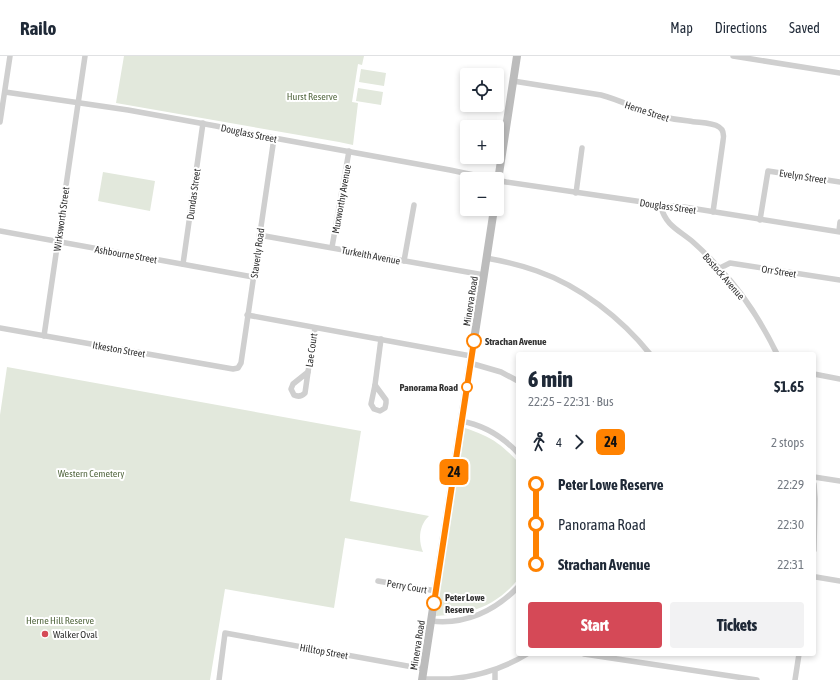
<!DOCTYPE html>
<html lang="en">
<head>
<meta charset="utf-8">
<style>
	:root { --surface:#fff; --page:#f2f2f3; --text:#1f2937; --muted:#747a83; --line:#e0e1e3; --accent:#d54957 }
	body { margin:0; font-family:"Asap Condensed",sans-serif; background:var(--page); color:var(--text); height:100vh; display:flex; flex-direction:column; font-size:15px; white-space:nowrap }
	* { box-sizing:border-box; margin:0 }
	p { font-size:13px; color:var(--muted) }
	.icon { flex:none; width:22px; height:22px; fill:none; stroke:currentColor; stroke-width:2; stroke-linecap:round; stroke-linejoin:round }
	.map { position:relative; flex:1; overflow:hidden }
	.details { position:absolute; left:516px; top:296px; width:300px; height:304px; display:flex; flex-direction:column; background:var(--surface); border-radius:4px; box-shadow:0 2px 6px #0003 }
	.details>* { flex:none }
	.badge { padding:0 8px; border-radius:6px; font-size:14px; line-height:26px }
	.buttons { position:absolute; left:460px; top:12px; display:grid; gap:8px }
	.buttons a { display:grid; place-items:center; width:44px; height:44px; border-radius:4px; background:var(--surface); box-shadow:0 2px 6px #0003; font-size:20px }
	.map>.badge { position:absolute; translate:-50% -50%; box-shadow:0 0 0 2px #fff }
	.legs { display:flex; align-items:center; gap:6px; height:44px; padding:0 12px; font-size:13px }
	.legs p { margin-inline-start:auto }
	.summary { display:flex; align-items:center; justify-content:space-between; height:68px; padding:0 12px }
	h1 { font-size:22px; font-weight:800; line-height:30px }
	.cta { display:flex; gap:8px; margin-top:auto; padding:8px 12px }
	.cta a { flex:1; height:46px; border-radius:4px; background:var(--accent); color:#fff; font-size:16px; font-weight:800; line-height:46px; text-align:center }
	.cta a+a { background:var(--page); color:var(--text) }
	ul { padding:0 12px; list-style:none }
	li { display:flex; align-items:center; gap:14px; height:40px; font-size:15px }
	li i { display:grid; place-items:center; width:6px; height:100%; margin:0 5px; background:currentColor }
	li i::after { content:''; width:10px; height:10px; margin:-5px; border:3px solid; border-radius:50%; background:var(--surface) }
	li p { margin-inline-start:auto }
	li:first-child i { background:linear-gradient(#0000 50%,currentColor 0) }
	li:last-child i { background:linear-gradient(currentColor 50%,#0000 0) }
	header { display:flex; align-items:center; gap:24px; box-sizing:border-box; height:56px; padding:0 20px; background:var(--surface); border-bottom:1px solid var(--line) }
	header strong { font-size:19px }
	nav { display:flex; gap:22px; margin-inline-start:auto; font-size:14px }
	.map>svg:first-child { display:block }
	.green { fill:#e2e8dc }
	.lines { fill:none; stroke-linecap:round; stroke-linejoin:round }
	.street { stroke:#cfcfcf; stroke-width:5.5 }
	.secondary { stroke:#bcbcbc; stroke-width:8 }
	.line-1-casing { stroke:#fff; stroke-width:9 }
	.line-1 { stroke:#ff8200; stroke-width:6 }
	.stop-1-dot { fill:#fff; stroke:#ff8200; stroke-width:2 }
	.poi-dot { fill:#d54957; stroke:#fff; stroke-width:1.5 }
	.labels { text-anchor:middle; stroke-width:4; stroke-linejoin:round; paint-order:stroke }
	.park-label { font-size:10px; fill:#566a43; stroke:#fff }
	.street-label { font-size:10px; fill:#323232; stroke:#fff }
	.stop-label { font-size:10px; font-weight:bold; fill:#323232; stroke:#fff; text-anchor:start }
	.poi-label { font-size:10px; fill:#323232; stroke:#fff; text-anchor:start }
</style>
</head>
<body>
<header>
<strong>Railo</strong>
<nav><a>Map</a><a>Directions</a><a>Saved</a></nav>
</header>
<div class="map">
<svg width="840" height="624" viewBox="0 0 840 624">
	<rect width="100%" height="100%" fill="#fff"/>
	<g class="green">
		<path d="M124 0H364L362 9 358 8 352 46 358 47 353 89 339 86 116 47Z"/>
		<path d="M361 13 386 17 384 30 359 26Z"/>
		<path d="M358 32 383 36 381 49 356 45Z"/>
		<path d="M103 116 155 125 150 155 98 145Z"/>
		<path d="M7 311 361 375 350 445 429 460C419 469 418 484 423 496L345 482 334 552 225 533 210 624H0V359Z"/>
		<path d="M465 372C471 374 477 376 483 379 497 385 508 395 518 406V523C507 538 489 550 471 555 460 558 448 559 436 560Z"/>
	</g>
	<g class="lines">
		<g class="street">
			<path d="M733 0 840 17"/>
			<path d="M513 25 601 39C620 44 637 53 656 59 667 62 678 64 689 65 698 67 711 66 719 71 724 74 724 80 723 85L713 156"/>
			<path d="M5 36 128 54 216 70 274 82 450 114 493 123"/>
			<path d="M0 66 10 0"/>
			<path d="M497 124 506 126 643 146 661 151 674 150 684 151 840 176"/>
			<path d="M576 137 582 92"/>
			<path d="M661 151C666 170 679 174 693 186 702 194 711 203 719 212 743 237 762 267 777 298"/>
			<path d="M760 164 768 115 840 126"/>
			<path d="M0 175 253 221"/>
			<path d="M839 175 840 166"/>
			<path d="M259 179 484 219"/>
			<path d="M332 191 349 95"/>
			<path d="M486 202C503 205 520 209 537 215 580 230 621 262 650 298"/>
			<path d="M404 205 414 149"/>
			<path d="M183 208 203 67"/>
			<path d="M720 212 730 207 840 224"/>
			<path d="M247 259 471 300"/>
			<path d="M0 272 233 313 238 312 241 307 274 82"/>
			<path d="M44 280 85 0"/>
			<path d="M470 307 501 316 518 325"/>
			<path d="M308 316 305 337C302 340 298 341 294 339L291 333 293 328Z"/>
			<path d="M308 316 315 272"/>
			<path d="M814 318 840 323"/>
			<path d="M375 329 386 344V347L385 352 380 355 374 353 371 348Z"/>
			<path d="M375 329 381 283"/>
			<path d="M461 365C483 369 503 381 518 397"/>
			<path d="M814 421 840 425"/>
			<path d="M814 428 815 443 814 494"/>
			<path d="M816 521 840 525"/>
			<path d="M378 525 436 535"/>
			<path d="M431 565C465 569 495 555 518 531"/>
			<path d="M584 598 757 624"/>
			<path d="M422 623C432 623 441 623 450 623 479 620 503 613 527 598"/>
			<path d="M219 624 225 577 424 613"/>
			<path d="M495 624V614"/>
			<path d="M795 624 799 598"/>
		</g>
		<g class="secondary">
			<path d="M497 131 517 0"/>
			<path d="M422 624 494 153"/>
		</g>
	</g>
	<g class="lines">
		<defs>
			<path id="line-1" d="M434 547 474 285"/>
		</defs>
		<use href="#line-1" class="line-1-casing"/>
		<use href="#line-1" class="line-1"/>
	</g>
	<g class="stop-1-dot">
		<circle cx="474" cy="285" r="7"/>
		<circle cx="467" cy="331" r="5"/>
		<circle cx="434" cy="547" r="7"/>
	</g>
	<circle class="poi-dot" cx="45" cy="578" r="4"/>
	<g class="labels">
		<g class="park-label">
			<text x="312" y="44">Hurst Reserve</text>
			<text x="91" y="421">Western Cemetery</text>
			<text x="60" y="568">Herne Hill Reserve</text>
		</g>
		<g class="street-label">
			<text transform="translate(647 55) rotate(18)" y="4">Herne Street</text>
			<text transform="translate(249 77) rotate(12)" y="4">Douglass Street</text>
			<text transform="translate(803 120) rotate(9)" y="4">Evelyn Street</text>
			<text transform="translate(193 138) rotate(-82)" y="4">Dundas Street</text>
			<text transform="translate(341 143) rotate(-80)" y="4">Muxworthy Avenue</text>
			<text transform="translate(668 150) rotate(8)" y="4">Douglass Street</text>
			<text transform="translate(61 163) rotate(-82)" y="4">Wirksworth Street</text>
			<text transform="translate(257 197) rotate(-82)" y="4">Staverly Road</text>
			<text transform="translate(126 198) rotate(10)" y="4">Ashbourne Street</text>
			<text transform="translate(371 199) rotate(11)" y="4">Turkeith Avenue</text>
			<text transform="translate(779 215) rotate(9)" y="4">Orr Street</text>
			<text transform="translate(724 220) rotate(49)" y="4">Bostock Avenue</text>
			<text transform="translate(470 245) rotate(-81)" y="4">Minerva Road</text>
			<text transform="translate(119 293) rotate(10)" y="4">Itkeston Street</text>
			<text transform="translate(311 294) rotate(-82)" y="4">Lae Court</text>
			<text transform="translate(407 530) rotate(10)" y="4">Perry Court</text>
			<text transform="translate(417 589) rotate(-81)" y="4">Minerva Road</text>
			<text transform="translate(324 595) rotate(10)" y="4">Hilltop Street</text>
		</g>
		<g class="stop-label">
			<text x="485" y="289">Strachan Avenue</text>
			<text x="458" y="335" text-anchor="end">Panorama Road</text>
			<text x="445" y="545">Peter Lowe<tspan x="445" dy="12">Reserve</tspan></text>
		</g>
		<g class="poi-label">
			<text x="53" y="582">Walker Oval</text>
		</g>
	</g>
</svg>
<div class="buttons">
<a><svg class="icon" aria-label="locate" viewBox="0 0 24 24"><circle cx="12" cy="12" r="6"/><path d="M12 2v4M12 18v4M2 12h4M18 12h4"/></svg></a>
<a>+</a>
<a>−</a>
</div>
<b class="badge" style="left:454px;top:416px;background:#ff8200;color:#111">24</b>
<section class="details">
<div class="summary"><div><h1>6 min</h1><p>22:25 – 22:31 · Bus</p></div><b>$1.65</b></div>
<div class="legs"><svg class="icon" aria-label="walk" viewBox="0 0 24 24"><circle cx="13" cy="4" r="2"/><path d="M13 8l-2 6 4 7M11 14l-3 7M7 12l3-4h3l4 4"/></svg>4<svg class="icon" aria-label="forward" viewBox="0 0 24 24"><path d="M9 5l7 7-7 7"/></svg><b class="badge" style="background:#ff8200;color:#111">24</b><p>2 stops</p></div>
<ul>
<li><i style="color:#ff8200"></i><b>Peter Lowe Reserve</b><p>22:29</p></li>
<li><i style="color:#ff8200"></i><span>Panorama Road</span><p>22:30</p></li>
<li><i style="color:#ff8200"></i><b>Strachan Avenue</b><p>22:31</p></li>
</ul>
<div class="cta"><a>Start</a><a>Tickets</a></div>
</section>
</div>
</body>
</html>
